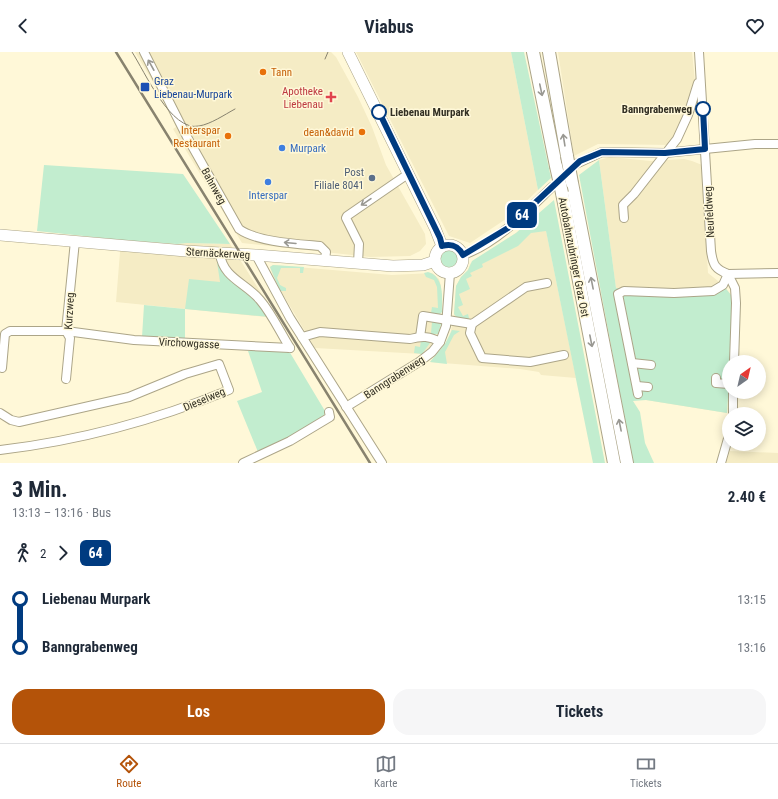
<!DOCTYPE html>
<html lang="de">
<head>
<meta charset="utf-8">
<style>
	:root { --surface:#fff; --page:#f6f6f7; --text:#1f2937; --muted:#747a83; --line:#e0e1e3; --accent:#b45309 }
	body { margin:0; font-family:"Roboto Condensed",sans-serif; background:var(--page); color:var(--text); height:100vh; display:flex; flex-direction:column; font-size:15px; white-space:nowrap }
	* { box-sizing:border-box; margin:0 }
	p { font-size:13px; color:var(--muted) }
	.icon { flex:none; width:22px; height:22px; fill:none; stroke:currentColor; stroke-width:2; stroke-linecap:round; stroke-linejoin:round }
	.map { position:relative; height:411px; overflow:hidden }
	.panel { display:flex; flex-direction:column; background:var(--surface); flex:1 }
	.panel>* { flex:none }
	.badge { padding:0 8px; border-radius:6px; font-size:14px; line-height:26px }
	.needle { width:26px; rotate:34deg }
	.fabs { position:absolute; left:722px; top:303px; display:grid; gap:8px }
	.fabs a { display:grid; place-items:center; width:44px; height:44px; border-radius:50%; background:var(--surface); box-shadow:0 2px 10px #0003; font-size:20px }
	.map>.badge { position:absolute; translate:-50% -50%; box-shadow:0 0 0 2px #fff }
	.legs { display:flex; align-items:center; gap:6px; height:44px; padding:0 12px; font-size:13px }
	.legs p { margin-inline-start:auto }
	.summary { display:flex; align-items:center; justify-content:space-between; height:68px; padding:0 12px }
	h1 { font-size:22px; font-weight:700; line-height:30px }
	.button { display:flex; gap:8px; margin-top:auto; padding:8px 12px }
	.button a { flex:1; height:46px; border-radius:16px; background:var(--accent); color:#fff; font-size:16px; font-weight:700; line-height:46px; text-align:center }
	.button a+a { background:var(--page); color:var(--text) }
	ul { padding:0 12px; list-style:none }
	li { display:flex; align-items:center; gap:14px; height:48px; font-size:15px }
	li i { display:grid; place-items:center; width:6px; height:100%; margin:0 5px; background:currentColor }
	li i::after { content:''; width:10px; height:10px; margin:-5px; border:3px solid; border-radius:50%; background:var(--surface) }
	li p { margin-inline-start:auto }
	li:first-child i { background:linear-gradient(#0000 50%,currentColor 0) }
	li:last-child i { background:linear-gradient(currentColor 50%,#0000 0) }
	header { display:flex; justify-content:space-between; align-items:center; height:52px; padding:0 12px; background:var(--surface); font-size:18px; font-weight:700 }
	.menu { display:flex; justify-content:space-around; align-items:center; height:56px; border-top:1px solid var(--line); background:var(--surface); font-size:11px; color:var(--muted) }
	.menu a { display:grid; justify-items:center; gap:2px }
	.menu .selected { color:var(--accent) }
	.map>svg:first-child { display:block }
	.built { fill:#f5ecc5 }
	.green { fill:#c2edcf }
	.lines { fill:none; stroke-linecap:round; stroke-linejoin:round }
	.minor-casing { stroke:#aca588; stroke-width:10 }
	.major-casing { stroke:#aca588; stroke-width:12 }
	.highway-casing { stroke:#aca588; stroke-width:14 }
	.minor { stroke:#fff; stroke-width:8 }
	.major { stroke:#fff; stroke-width:11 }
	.highway { stroke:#fff; stroke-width:12 }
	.tram { stroke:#88836f; stroke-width:1 }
	.rail { stroke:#88836f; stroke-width:2.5 }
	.highway-bridge-casing { stroke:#aca588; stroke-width:14; stroke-linecap:butt }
	.highway-bridge { stroke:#fff; stroke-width:12 }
	.oneway { stroke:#999892 }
	.line-1-casing { stroke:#fff; stroke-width:9 }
	.line-1 { stroke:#003b80; stroke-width:6 }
	.food-dot { fill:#e8710a; stroke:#fff8d8; stroke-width:1.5 }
	.transit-dot { fill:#1a4fb4; stroke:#fff8d8; stroke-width:1.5 }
	.health-dot { fill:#e0444e; stroke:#fff8d8; stroke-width:1.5 }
	.stop-1-dot { fill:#fff; stroke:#003b80; stroke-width:2 }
	.shop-dot { fill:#3f7fe0; stroke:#fff8d8; stroke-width:1.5 }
	.service-dot { fill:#5c6f8a; stroke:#fff8d8; stroke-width:1.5 }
	.labels { text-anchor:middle; stroke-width:3; stroke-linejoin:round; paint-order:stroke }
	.food-label { font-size:11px; fill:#c56008; stroke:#fff8d8; text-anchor:end }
	.transit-label { font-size:11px; fill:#164399; stroke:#fff8d8; text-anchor:start }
	.health-label { font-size:11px; fill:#be3a42; stroke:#fff8d8; text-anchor:end }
	.stop-label { font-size:11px; font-weight:bold; fill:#333024; stroke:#fff8d8; text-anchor:end }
	.shop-label { font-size:11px; fill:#366cbe; stroke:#fff8d8; text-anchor:start }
	.service-label { font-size:11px; fill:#4e5e75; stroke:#fff8d8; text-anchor:end }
	.street-label { font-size:11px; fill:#333024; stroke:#fff8d8 }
</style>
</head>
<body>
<header><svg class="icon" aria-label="back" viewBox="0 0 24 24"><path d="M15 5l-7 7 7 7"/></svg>Viabus<svg class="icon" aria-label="heart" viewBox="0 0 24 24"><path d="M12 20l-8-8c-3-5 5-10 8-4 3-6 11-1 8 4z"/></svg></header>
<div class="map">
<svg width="778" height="411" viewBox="0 0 778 411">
	<rect width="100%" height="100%" fill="#fff8d8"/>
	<g class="built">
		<path d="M135 0H331L336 5 358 45 372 75 386 113 425 182 426 192 420 199 410 204 370 205 242 191 173 77 176 75 165 50Z"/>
		<path d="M356 0H511L538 138 512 163 470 191 449 184Z"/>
		<path d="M558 0H692L696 40 672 93 598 92 574 104Z"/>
		<path d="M610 105 651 109 684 107 692 109 702 113 708 221 723 233 731 243 729 353 727 361 646 348H633L616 236 599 108Z"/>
		<path d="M542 159 576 326 541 323 539 320 520 317 430 310 445 292 450 284 454 262 456 234 461 225 468 218 470 212 516 181Z"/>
		<path d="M121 188 177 192 187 191 230 192 277 266 116 250Z"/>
		<path d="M273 213 392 223 432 221 439 227 441 234 440 277 430 295 422 302 315 296 275 229 270 215Z"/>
		<path d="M730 399 778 401V411H726Z"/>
	</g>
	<g class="green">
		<path d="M511 0H524L551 126 538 138Z"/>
		<path d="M599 108 616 236 689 240 713 239 723 233 731 243 734 251 727 361 646 348 633 349 640 360 645 391 654 411H633L579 123Z"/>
		<path d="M44 113 183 122 230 192 187 191 177 192 121 188 37 179Z"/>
		<path d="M554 148 605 411H593L546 179 531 181 518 194 482 212 483 215 470 221 472 224 466 227 470 237 459 242 463 253 458 255 463 264 468 262 469 266 468 268 457 266 454 262 456 234 461 225 468 218 472 209 516 181Z"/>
		<path d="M450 197C457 198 460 204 458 211L451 216 444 215 440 207 444 199Z"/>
		<path d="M217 210 225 224 249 241 270 265 185 257V288L142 285 144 253 185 257 189 227 220 230Z"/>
		<path d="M273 213 304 215 303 221H300V216H281L277 226 280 233 286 236V239H280L270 215Z"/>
		<path d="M428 220C445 225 442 246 442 260L440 262 431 261 432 255 438 256 437 235 434 228 426 225 424 221Z"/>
		<path d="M426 268 439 269 441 272 438 282H425L431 281 432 270Z"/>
		<path d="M452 278 460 279 454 283 445 300 447 312 430 310 445 292Z"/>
		<path d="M421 288 429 289 430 291 422 302 414 301 415 294 420 295Z"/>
		<path d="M248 299H289L325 359 324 363 275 395 258 400 237 349 262 340Z"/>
	</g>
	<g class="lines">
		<defs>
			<g id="minor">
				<path d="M144 0 187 85 239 177C257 190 298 192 320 194L326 200 325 208"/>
				<path d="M699 0 711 199C713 213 715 217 728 222L735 236 736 251 734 310"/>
				<path d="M576 112 602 100 665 101 755 92H778"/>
				<path d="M624 166 623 153 634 142 677 87 688 63 698 31"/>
				<path d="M220 202C223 226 246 231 260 248 272 262 280 280 290 296"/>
				<path d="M256 203 290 266 382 411"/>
				<path d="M463 203C497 191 527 159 552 135"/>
				<path d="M358 211 359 192 346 166 347 164 408 122"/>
				<path d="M728 222 778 221"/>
				<path d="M472 272 470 281 482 306 530 310 564 303"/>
				<path d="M302 285 320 280 410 287C422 284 430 284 440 290"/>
				<path d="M420 285 423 264 472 272 526 235 547 231"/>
				<path d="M632 311 651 313"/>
				<path d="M2 316 5 282 10 279H66L134 288 290 296"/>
				<path d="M716 326V331L729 332"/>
				<path d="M66 327 70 286 66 279 75 189"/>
				<path d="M637 334 648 335"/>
				<path d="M638 342 618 242 624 239 674 241 713 239 723 233 728 222"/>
				<path d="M346 355 419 310 432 300 440 290 446 274 450 221"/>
				<path d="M0 361 11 368 19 370 129 345 185 322 219 312 229 338C156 368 78 389 0 398"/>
				<path d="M733 362V340"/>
				<path d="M243 411 290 389 330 365 329 360"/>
				<path d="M721 411 729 383"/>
			</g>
			<g id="major">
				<path d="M348 0 435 176 442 194"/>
				<path d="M0 183 186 199 256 203 393 214 423 213 435 209"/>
				<circle cx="449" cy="207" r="14"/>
			</g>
			<g id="highway">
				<path d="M533 0 556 114"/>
				<path d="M549 0 567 104"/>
				<path d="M572 131 627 411"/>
				<path d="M562 141 614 411"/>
			</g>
		</defs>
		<use href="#minor" class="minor-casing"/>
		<use href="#major" class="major-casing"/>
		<use href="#highway" class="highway-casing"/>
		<use href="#minor" class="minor"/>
		<use href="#major" class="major"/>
		<use href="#highway" class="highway"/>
		<g class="tram">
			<path d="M132 0C145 20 171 80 199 74 211 72 224 63 235 57"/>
			<path d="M325 7 328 0"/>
		</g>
		<path class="rail" d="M116 0 370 411"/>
		<defs>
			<g id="highway-bridge">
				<path d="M567 104 572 131"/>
				<path d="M556 114 562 141"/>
			</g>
		</defs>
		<use href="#highway-bridge" class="highway-bridge-casing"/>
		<use href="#highway-bridge" class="highway-bridge"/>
	</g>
	<defs><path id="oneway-shaft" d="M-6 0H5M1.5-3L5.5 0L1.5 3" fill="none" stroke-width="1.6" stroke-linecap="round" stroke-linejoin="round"/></defs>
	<g class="oneway">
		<use href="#oneway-shaft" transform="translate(151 13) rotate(-119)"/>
		<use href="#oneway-shaft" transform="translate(541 38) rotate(78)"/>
		<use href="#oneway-shaft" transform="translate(564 88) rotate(-99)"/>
		<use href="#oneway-shaft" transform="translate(366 150) rotate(146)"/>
		<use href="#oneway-shaft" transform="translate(290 191) rotate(-175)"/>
		<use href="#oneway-shaft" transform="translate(592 231) rotate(-101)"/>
		<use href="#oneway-shaft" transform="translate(591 289) rotate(79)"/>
		<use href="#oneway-shaft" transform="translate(620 373) rotate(-101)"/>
	</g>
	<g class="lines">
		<defs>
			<path id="line-1" d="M379 60 440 186 442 194C452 191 458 194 463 203L508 176 580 109 602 100 665 101 705 97 703 57"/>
		</defs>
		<use href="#line-1" class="line-1-casing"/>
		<use href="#line-1" class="line-1"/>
	</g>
	<g class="food-dot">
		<circle cx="263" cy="20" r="4"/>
		<circle cx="362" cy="80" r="4"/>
		<circle cx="228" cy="84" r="4"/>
	</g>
	<rect class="transit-dot" x="140" y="30" width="10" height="10" rx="2"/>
	<path class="health-dot" d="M329 39h4v4h4v4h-4v4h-4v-4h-4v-4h4z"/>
	<g class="stop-1-dot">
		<circle cx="703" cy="57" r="7"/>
		<circle cx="379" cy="60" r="7"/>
	</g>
	<g class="shop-dot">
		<circle cx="282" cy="96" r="4"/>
		<circle cx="268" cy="130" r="4"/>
	</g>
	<circle class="service-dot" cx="372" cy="126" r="4"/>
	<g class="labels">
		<g class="food-label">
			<text x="271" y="24" text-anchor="start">Tann</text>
			<text x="220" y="82">Interspar<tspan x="220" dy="13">Restaurant</tspan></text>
			<text x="354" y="84">dean&amp;david</text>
		</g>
		<g class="transit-label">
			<text x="154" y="33">Graz<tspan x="154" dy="13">Liebenau-Murpark</tspan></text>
		</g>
		<g class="health-label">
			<text x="323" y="43">Apotheke<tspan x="323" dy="13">Liebenau</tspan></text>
		</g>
		<g class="stop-label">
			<text x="692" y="61">Banngrabenweg</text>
			<text x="390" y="64" text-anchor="start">Liebenau Murpark</text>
		</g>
		<g class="shop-label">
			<text x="290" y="100">Murpark</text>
			<text x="268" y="147" text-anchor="middle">Interspar</text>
		</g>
		<g class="service-label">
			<text x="364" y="124">Post<tspan x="364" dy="13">Filiale 8041</tspan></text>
		</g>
		<g class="street-label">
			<text transform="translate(214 134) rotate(61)" y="4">Bahnweg</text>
			<text transform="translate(709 160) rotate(-93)" y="4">Neufeldweg</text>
			<text transform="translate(218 201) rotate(3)" y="4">Sternäckerweg</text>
			<text transform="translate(574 205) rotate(79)" y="4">Autobahnzubringer Graz Ost</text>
			<text transform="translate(69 259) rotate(-87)" y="4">Kurzweg</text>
			<text transform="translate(189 291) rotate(3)" y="4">Virchowgasse</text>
			<text transform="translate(394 325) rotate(-33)" y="4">Banngrabenweg</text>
			<text transform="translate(204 347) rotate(-23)" y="4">Dieselweg</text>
		</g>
	</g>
</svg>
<div class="fabs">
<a><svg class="needle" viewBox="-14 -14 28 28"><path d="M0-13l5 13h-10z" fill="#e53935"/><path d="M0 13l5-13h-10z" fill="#747a83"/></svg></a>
<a><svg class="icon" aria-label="layers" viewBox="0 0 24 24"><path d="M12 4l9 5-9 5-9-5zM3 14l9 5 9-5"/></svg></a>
</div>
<b class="badge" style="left:522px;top:163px;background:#003b80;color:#fff">64</b>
</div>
<section class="panel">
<div class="summary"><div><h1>3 Min.</h1><p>13:13 – 13:16 · Bus</p></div><b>2.40 €</b></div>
<div class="legs"><svg class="icon" aria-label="walk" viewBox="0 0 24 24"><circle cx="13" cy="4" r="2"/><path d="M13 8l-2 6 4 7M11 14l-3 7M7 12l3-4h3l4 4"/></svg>2<svg class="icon" aria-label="forward" viewBox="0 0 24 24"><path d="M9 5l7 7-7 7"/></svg><b class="badge" style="background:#003b80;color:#fff">64</b></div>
<ul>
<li><i style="color:#003b80"></i><b>Liebenau Murpark</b><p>13:15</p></li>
<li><i style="color:#003b80"></i><b>Banngrabenweg</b><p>13:16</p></li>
</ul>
<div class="button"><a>Los</a><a>Tickets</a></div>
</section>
<nav class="menu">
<a class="selected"><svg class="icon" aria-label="directions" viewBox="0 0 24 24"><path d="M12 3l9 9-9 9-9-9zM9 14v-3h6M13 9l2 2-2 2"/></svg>Route</a>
<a><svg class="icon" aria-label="map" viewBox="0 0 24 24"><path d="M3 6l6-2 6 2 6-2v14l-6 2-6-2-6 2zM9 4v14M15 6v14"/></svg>Karte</a>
<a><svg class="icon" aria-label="tickets" viewBox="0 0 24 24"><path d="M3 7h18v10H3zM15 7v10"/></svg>Tickets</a>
</nav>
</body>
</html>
